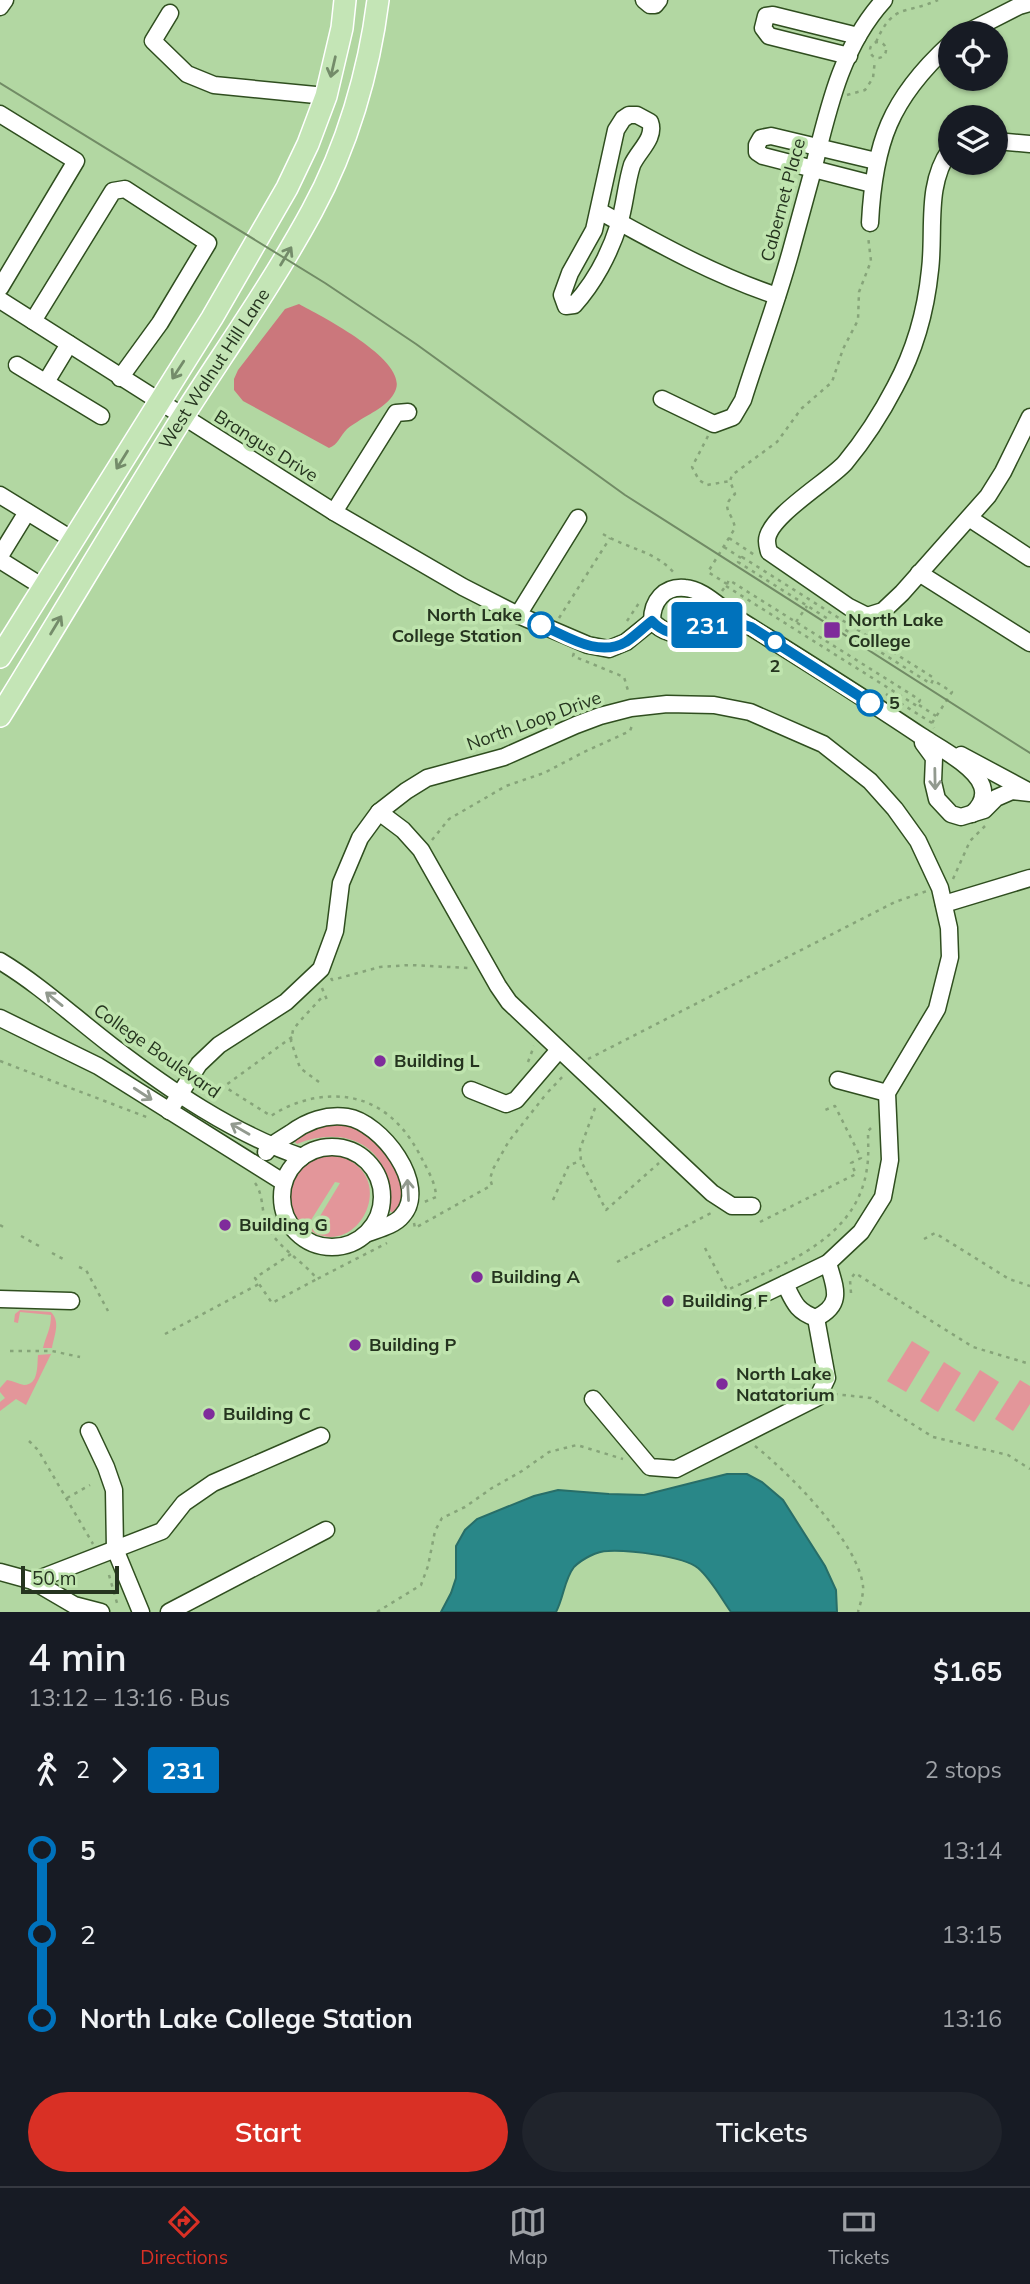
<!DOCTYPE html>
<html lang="en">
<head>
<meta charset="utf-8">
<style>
	:root { --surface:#171b24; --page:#20242c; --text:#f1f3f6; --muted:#9ea1a6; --line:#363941; --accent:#d93025 }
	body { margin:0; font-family:Mulish,sans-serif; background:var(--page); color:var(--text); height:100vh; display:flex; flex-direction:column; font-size:26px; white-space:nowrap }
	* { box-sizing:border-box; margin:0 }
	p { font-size:23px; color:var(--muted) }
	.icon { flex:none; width:38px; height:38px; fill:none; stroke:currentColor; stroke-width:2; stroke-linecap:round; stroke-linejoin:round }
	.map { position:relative; height:1612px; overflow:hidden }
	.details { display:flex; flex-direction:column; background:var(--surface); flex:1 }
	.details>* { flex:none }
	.badge { padding:0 14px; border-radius:5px; font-size:24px; line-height:46px }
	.fabs { position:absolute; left:938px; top:21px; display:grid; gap:14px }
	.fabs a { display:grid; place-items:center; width:70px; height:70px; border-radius:50%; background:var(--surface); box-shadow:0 2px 5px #0004; font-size:35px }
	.scale { position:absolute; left:21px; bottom:18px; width:98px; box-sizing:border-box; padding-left:7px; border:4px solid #25341f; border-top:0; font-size:19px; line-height:24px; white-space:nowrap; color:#25341f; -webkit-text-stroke:5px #bfe4ae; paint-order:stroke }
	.map>.badge { position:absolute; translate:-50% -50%; box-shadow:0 0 0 4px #fff }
	.legs { display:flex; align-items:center; gap:10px; height:77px; padding:0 28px; font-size:23px }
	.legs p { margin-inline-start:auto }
	.overview { display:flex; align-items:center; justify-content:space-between; height:119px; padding:0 28px }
	h1 { font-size:38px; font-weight:600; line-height:52px }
	.cta { display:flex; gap:14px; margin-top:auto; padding:14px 28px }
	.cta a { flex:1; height:80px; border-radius:42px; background:var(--accent); color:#fff; font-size:28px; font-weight:600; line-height:80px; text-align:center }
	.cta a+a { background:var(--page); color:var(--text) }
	ul { padding:0 28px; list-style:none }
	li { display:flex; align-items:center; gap:24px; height:84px; font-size:26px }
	li i { display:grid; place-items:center; width:10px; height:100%; margin:0 9px; background:currentColor }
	li i::after { content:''; width:18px; height:18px; margin:-9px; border:5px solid; border-radius:50%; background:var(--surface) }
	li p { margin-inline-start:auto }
	li:first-child i { background:linear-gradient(#0000 50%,currentColor 0) }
	li:last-child i { background:linear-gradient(currentColor 50%,#0000 0) }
	.menu { display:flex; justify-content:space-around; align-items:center; height:98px; border-top:2px solid var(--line); background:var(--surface); font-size:19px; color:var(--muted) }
	.menu a { display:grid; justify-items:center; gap:4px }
	.menu .selected { color:var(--accent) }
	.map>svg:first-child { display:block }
	.green { fill:#e3969a }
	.forest { fill:#cb777c }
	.water { fill:#298788; stroke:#286e68; stroke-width:2 }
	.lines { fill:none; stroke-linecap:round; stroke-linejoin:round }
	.minor-casing { stroke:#2f4e1f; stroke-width:19 }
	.major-casing { stroke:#fff; stroke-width:24 }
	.path { stroke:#86a479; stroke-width:2.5; stroke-dasharray:3.5 5; stroke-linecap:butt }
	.minor { stroke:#fff; stroke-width:16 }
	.major { stroke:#c4e5b6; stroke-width:21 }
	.tram { stroke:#718b65; stroke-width:2 }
	.oneway { stroke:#748c6a }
	.oneway2 { stroke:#929a8f }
	.line-1-casing { stroke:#fff; stroke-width:16 }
	.line-1 { stroke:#0072bc; stroke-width:10 }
	.stop-1-dot { fill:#fff; stroke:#0072bc; stroke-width:3.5 }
	.poi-dot { fill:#7f2c9b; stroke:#bfe4ae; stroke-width:2.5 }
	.labels { text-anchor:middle; stroke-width:7; stroke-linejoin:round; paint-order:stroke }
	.street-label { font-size:18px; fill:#25341f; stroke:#bfe4ae }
	.stop-label { font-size:18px; font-weight:bold; fill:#25341f; stroke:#bfe4ae; text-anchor:end }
	.poi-label { font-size:18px; font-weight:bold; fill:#25341f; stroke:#bfe4ae; text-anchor:start }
</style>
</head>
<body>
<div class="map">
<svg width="1030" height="1612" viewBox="0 0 1030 1612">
	<rect width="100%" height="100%" fill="#b2d7a2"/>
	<g class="green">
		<path d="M340 1124C368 1130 390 1149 400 1176 404 1187 402 1199 401 1210L394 1214 390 1211C387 1201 390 1189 387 1178 375 1136 333 1129 297 1144L292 1139 303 1128Z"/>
		<path d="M331 1154C404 1168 361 1261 311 1231L340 1183 335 1182 306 1228C285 1213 284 1180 304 1163 312 1157 321 1156 331 1154Z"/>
		<path d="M20 1310 51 1312C61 1322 54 1336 52 1348H43C46 1335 51 1330 51 1315L20 1312 18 1323 14 1322 15 1314Z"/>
		<path d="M912 1341 930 1352 906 1392 887 1381Z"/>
		<path d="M51 1354 26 1405 16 1399 0 1411V1402L5 1398 0 1392V1388L7 1380C13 1381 19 1384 24 1385 39 1385 37 1365 38 1355Z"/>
		<path d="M944 1362 961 1373 938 1412 920 1401Z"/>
		<path d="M980 1370 999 1382 974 1422 955 1410Z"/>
		<path d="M1020 1380 1030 1386V1404L1013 1431 995 1419Z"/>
	</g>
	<path class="forest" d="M299 304C321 316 406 359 396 389 391 404 373 412 360 420 356 423 350 426 347 429 340 436 338 445 329 448L243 401 234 390V379L238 370 285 309Z"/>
	<path class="water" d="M727 1474H747L762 1482 783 1500 825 1566 836 1590 837 1612H731C721 1598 711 1579 698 1568 683 1556 629 1550 608 1551 597 1551 582 1559 574 1567 564 1580 564 1597 556 1612H441L451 1593 456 1578V1546L465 1530 477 1519 534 1496 558 1490 609 1494 644 1495Z"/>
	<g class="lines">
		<defs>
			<g id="minor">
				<path d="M644 0 650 5H655L659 0"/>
				<path d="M0 7 5 0"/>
				<path d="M170 13 153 41 187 74 214 85 326 96"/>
				<path d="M966 33 1019 6 1030 3"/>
				<path d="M849 56 769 36 763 28 766 16 773 15 858 36"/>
				<path d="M0 114 76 161 0 288"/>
				<path d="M629 115H637L650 122C656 138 638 151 632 165 626 184 625 205 619 224 610 253 594 283 574 305L566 306 562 295 570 273 594 230 616 130 623 119Z"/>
				<path d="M996 141 1030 144"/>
				<path d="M950 150C925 185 935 230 930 270 926 310 914 352 895 387 881 414 864 440 845 463 829 481 767 517 767 541 767 545 768 548 769 552L849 607 867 616 883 611 902 593 988 496 1003 472 1030 417"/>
				<path d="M872 184 763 156 757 152V145L761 138 771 136 876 161"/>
				<path d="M599 211C657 243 714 275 777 296"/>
				<path d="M870 223C874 143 890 99 950 44"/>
				<path d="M0 300 334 512 463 587 518 615 588 645 609 649 626 642 652 621"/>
				<path d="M33 321 113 191 125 189 208 243 160 323 120 378"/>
				<path d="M17 365 101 416"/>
				<path d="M46 382 69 344"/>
				<path d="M662 399 714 424 733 417 743 400C759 349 778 299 792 247 799 222 806 196 813 170 828 110 841 47 884 0"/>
				<path d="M0 495 73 540"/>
				<path d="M334 512 396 413 408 412"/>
				<path d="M969 518 1030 558"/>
				<path d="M0 556 27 512"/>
				<path d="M0 560 43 587"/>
				<path d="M919 573 1030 643"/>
				<path d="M518 615 578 518"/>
				<path d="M751 627C740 624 725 620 713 623 706 625 700 630 693 632 677 637 662 632 652 621 652 601 664 586 685 588 703 589 720 608 735 617 797 656 860 695 921 736 938 747 975 766 982 786 986 798 980 807 972 814"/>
				<path d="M923 743 934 758 933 782 937 799 951 814 961 817 984 810 996 798 1012 791 1030 793"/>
				<path d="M961 755 1028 791"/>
				<path d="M379 812 403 830 421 850 498 986 509 1002 712 1193 732 1206H752"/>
				<path d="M944 904 1030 878"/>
				<path d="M0 961C40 985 74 1017 112 1046 168 1089 234 1134 302 1157"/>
				<path d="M0 1018 98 1066 283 1182"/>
				<path d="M838 1080 887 1093"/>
				<path d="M471 1090 506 1104 516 1100 558 1051"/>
				<path d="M169 1111 199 1064 219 1045 286 1002 321 969 335 931 341 883 360 838 379 812 406 791 427 778 504 757 576 725 600 716 631 708 667 704 714 705 750 712 823 744 870 781 895 809 918 841 940 888 949 928 950 957 937 1009 887 1093 890 1160 883 1197 861 1232 828 1263 745 1303"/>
				<circle cx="332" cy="1197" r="50"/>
				<path d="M266 1152C272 1143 282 1139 291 1133 307 1121 327 1114 347 1117 381 1122 430 1186 402 1216 395 1225 379 1229 368 1233"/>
				<path d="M785 1284C794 1302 796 1311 816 1318 844 1304 835 1288 828 1263"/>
				<path d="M0 1299 71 1301"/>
				<path d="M593 1399 650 1467 676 1469 818 1397 827 1378 816 1318"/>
				<path d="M89 1431 106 1467 114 1490 115 1549 141 1612"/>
				<path d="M0 1572 33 1581 162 1531 184 1503 213 1483 321 1436"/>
				<path d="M33 1581 74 1605 101 1612"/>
				<path d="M169 1612 326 1530"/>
			</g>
			<g id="major">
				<path d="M0 657 212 318 287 188 308 144 326 96 342 28 345 0"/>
				<path id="s1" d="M0 716C61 617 121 516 182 418 226 349 273 283 312 211 347 147 369 72 378 0"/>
			</g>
		</defs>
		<use href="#minor" class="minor-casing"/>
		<use href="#major" class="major-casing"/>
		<g class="path">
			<circle cx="878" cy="50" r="8"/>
			<path d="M876 42C894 2 905 15 938 0"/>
			<path d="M847 95 865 90 873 78 875 60"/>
			<path d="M708 436 692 467 699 480 707 485 730 481"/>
			<path d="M603 534C628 549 656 551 675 574"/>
			<path d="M729 538 756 556"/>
			<path d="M724 547 741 558"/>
			<path d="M742 557 934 678 931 684 738 562Z"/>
			<path d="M726 586 917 706 920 700 729 580 727 584"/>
			<path d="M722 591 727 584 708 572 735 528C732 511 719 508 735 494L730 481 732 475 777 442 801 409 832 382 843 349 858 320 859 292 871 261 868 236"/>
			<path d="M559 618 610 538"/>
			<path d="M627 621 641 600"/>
			<path d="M796 622 807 606"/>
			<path d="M574 653 573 656 624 677 629 694"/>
			<path d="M886 694 932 723 934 728"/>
			<path d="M919 705 936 716"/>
			<path d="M932 723 952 692 933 680"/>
			<path d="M432 840 449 819 506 786 544 773 584 752 630 731 633 723"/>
			<path d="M953 879 970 841 985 826"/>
			<path d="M331 978 332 980 380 967 410 965 468 968"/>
			<path d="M322 988 327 1000"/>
			<path d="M292 1037 222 1088 228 1089 271 1116C284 1107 300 1101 316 1098 365 1090 399 1114 421 1157 427 1169 436 1183 436 1197L422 1203"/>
			<path d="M588 1059 895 902 927 891"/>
			<path d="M0 1061 149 1118"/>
			<path d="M528 1062 534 1046"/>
			<path d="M319 1082 300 1068 291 1041 293 1030 299 1022 324 995"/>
			<path d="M548 1092 565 1074"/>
			<path d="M207 1096 222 1088"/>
			<path d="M595 1108 580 1149 581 1161 606 1210 659 1163"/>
			<path d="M255 1183C264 1195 261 1212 267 1226 278 1248 302 1260 317 1279L387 1243"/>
			<path d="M553 1200 569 1165 581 1161"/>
			<path d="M760 1222 856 1174 851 1163 861 1158 835 1106 825 1110"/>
			<path d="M414 1223 415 1228 492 1185 490 1179 493 1169 509 1141 547 1093"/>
			<path d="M0 1225 7 1229"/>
			<path d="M21 1236 39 1246"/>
			<path d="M924 1239 935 1233 1009 1279 1030 1286"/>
			<path d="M705 1248 727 1290C783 1264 857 1240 867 1168 869 1156 868 1143 868 1131L871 1128"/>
			<path d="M52 1253 65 1260"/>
			<path d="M291 1254 255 1278 272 1303 317 1279"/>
			<path d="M617 1262 713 1212"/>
			<path d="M79 1267 86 1270 108 1311"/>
			<path d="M851 1293 850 1280 855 1273 973 1347 1030 1364"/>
			<path d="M165 1334 259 1284"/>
			<path d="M10 1351H52L80 1357"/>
			<path d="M834 1394 871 1398 933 1437 1008 1455 1030 1469"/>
			<path d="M29 1441 38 1450 93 1544"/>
			<path d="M755 1446C789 1473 858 1542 863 1586 864 1594 860 1604 858 1612"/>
			<path d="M67 1498 90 1485"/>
			<path d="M109 1575 117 1603"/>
			<path d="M377 1612 421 1585 428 1566 435 1531 442 1518 465 1507 492 1488 522 1471 549 1452 577 1445 623 1459"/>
		</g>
		<use href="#minor" class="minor"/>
		<use href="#major" class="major"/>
		<path class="tram" d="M0 83 325 283 416 344 625 495 1030 753"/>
	</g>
	<defs><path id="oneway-shaft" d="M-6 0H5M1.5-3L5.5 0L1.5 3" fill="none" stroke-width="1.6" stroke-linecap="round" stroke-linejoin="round" transform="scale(1.75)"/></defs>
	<g class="oneway">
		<use href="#oneway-shaft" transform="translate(333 67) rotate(103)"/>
		<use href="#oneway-shaft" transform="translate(286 256) rotate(-59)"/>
		<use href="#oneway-shaft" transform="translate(178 370) rotate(123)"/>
		<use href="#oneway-shaft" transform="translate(122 460) rotate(122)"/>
		<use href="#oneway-shaft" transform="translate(56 625) rotate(-59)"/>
	</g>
	<g class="oneway2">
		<use href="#oneway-shaft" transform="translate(935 779) rotate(89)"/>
		<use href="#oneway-shaft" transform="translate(54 999) rotate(-141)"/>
		<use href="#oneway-shaft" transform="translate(143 1094) rotate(33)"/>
		<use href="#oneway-shaft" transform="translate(240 1129) rotate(-150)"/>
		<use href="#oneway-shaft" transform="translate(408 1190) rotate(-93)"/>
	</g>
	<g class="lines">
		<defs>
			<path id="line-1" d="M541 625C567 636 598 658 626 642 635 636 644 627 652 621 662 632 677 637 693 632 700 630 706 625 713 623 725 620 740 624 751 627L870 703"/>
		</defs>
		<use href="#line-1" class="line-1-casing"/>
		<use href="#line-1" class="line-1"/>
	</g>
	<g class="stop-1-dot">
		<circle cx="541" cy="625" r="12"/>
		<circle cx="775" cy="642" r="9"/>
		<circle cx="870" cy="703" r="12"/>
	</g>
	<g class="poi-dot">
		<rect x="823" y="621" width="18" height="18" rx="3.5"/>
		<circle cx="380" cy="1061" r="7"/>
		<circle cx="225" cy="1225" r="7"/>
		<circle cx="477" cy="1277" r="7"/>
		<circle cx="668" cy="1301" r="7"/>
		<circle cx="355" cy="1345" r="7"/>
		<circle cx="722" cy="1384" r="7"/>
		<circle cx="209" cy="1414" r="7"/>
	</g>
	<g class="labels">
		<g class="street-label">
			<text transform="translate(783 200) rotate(-75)" y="6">Cabernet Place</text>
			<text dy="6" stroke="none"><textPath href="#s1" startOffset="408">West Walnut Hill Lane</textPath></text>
			<text transform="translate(266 446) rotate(32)" y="6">Brangus Drive</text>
			<text transform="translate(534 721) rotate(-20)" y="6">North Loop Drive</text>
			<text transform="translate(157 1051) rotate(35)" y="6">College Boulevard</text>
		</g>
		<g class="stop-label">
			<text x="522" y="621">North Lake<tspan x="522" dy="21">College Station</tspan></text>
			<text x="775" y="672" text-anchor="middle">2</text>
			<text x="889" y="709" text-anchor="start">5</text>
		</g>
		<g class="poi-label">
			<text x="848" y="626">North Lake<tspan x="848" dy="21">College</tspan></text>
			<text x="394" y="1067">Building L</text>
			<text x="239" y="1231">Building G</text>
			<text x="491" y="1283">Building A</text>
			<text x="682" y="1307">Building F</text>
			<text x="369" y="1351">Building P</text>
			<text x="736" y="1380">North Lake<tspan x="736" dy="21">Natatorium</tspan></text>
			<text x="223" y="1420">Building C</text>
		</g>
	</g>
</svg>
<div class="fabs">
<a><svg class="icon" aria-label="locate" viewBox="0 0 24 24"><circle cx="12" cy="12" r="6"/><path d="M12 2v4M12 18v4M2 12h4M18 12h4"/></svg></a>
<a><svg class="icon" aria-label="layers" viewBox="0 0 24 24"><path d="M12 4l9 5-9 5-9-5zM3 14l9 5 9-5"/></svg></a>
</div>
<div class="scale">50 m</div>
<b class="badge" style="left:707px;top:625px;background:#0072bc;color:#fff">231</b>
</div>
<section class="details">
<div class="overview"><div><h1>4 min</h1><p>13:12 – 13:16 · Bus</p></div><b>$1.65</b></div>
<div class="legs"><svg class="icon" aria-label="walk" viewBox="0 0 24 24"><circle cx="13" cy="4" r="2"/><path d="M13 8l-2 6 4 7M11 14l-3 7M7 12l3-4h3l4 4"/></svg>2<svg class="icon" aria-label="forward" viewBox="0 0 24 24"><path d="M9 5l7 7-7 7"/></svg><b class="badge" style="background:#0072bc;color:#fff">231</b><p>2 stops</p></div>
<ul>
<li><i style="color:#0072bc"></i><b>5</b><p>13:14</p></li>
<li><i style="color:#0072bc"></i><span>2</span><p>13:15</p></li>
<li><i style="color:#0072bc"></i><b>North Lake College Station</b><p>13:16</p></li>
</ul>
<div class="cta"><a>Start</a><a>Tickets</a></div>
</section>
<nav class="menu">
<a class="selected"><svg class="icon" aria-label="directions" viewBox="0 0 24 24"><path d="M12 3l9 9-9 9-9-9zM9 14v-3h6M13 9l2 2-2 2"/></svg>Directions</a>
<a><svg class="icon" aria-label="map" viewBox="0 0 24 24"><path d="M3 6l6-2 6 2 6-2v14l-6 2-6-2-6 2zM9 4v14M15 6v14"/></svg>Map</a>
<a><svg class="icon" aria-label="tickets" viewBox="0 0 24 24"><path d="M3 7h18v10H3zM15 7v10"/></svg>Tickets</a>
</nav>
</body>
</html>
